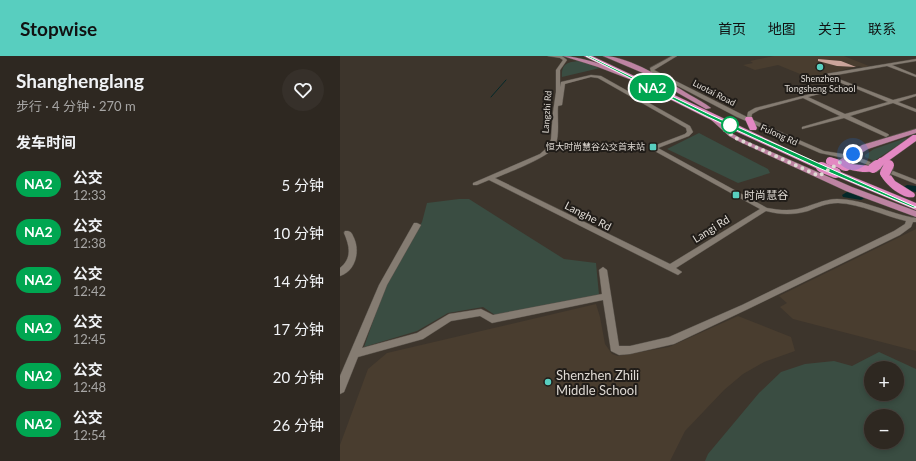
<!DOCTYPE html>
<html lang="zh">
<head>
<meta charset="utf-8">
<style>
	:root { --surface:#2e2821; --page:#36302a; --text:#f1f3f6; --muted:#a7a6a5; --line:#49443f; --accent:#58cebf }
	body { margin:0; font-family:Lato,"Noto Sans SC",sans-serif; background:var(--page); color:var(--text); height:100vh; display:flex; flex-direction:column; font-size:15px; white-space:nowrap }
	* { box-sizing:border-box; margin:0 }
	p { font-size:13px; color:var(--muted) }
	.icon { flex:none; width:22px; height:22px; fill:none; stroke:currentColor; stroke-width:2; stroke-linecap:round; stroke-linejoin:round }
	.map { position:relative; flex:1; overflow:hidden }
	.sheet { display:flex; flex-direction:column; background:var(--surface); width:340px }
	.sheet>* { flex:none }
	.badge { padding:0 8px; border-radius:13px; font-size:14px; line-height:26px }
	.tools { position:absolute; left:524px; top:305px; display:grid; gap:8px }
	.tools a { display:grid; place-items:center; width:40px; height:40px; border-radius:50%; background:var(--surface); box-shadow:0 2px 6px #0003,0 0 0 1px var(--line); font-size:20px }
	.you { position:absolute; width:20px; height:20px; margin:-10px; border:3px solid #fff; border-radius:50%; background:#1a73e8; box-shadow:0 0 0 6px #1a73e833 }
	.map>.badge { position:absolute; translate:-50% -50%; box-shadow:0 0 0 2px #fff }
	h2 { padding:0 16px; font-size:15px; line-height:36px }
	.round { display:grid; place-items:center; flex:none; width:42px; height:42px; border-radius:21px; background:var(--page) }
	.head { display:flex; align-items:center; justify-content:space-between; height:68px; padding:0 16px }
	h1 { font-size:19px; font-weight:700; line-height:30px }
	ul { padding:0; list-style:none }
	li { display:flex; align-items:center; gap:12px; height:48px; padding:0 16px }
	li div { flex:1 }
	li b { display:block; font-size:15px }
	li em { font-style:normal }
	li .badge { min-width:44px; font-weight:700; text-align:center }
	header { display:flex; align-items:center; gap:24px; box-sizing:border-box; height:56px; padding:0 20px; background:var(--accent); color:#111 }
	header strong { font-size:19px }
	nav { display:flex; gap:22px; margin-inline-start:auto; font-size:14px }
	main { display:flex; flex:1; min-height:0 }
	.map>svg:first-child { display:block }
	.built { fill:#493d2f }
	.green { fill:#3a4d42; fill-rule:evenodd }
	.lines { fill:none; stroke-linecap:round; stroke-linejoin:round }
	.stream { stroke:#042829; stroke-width:1 }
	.river { fill:#042829; fill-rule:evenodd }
	.building { fill:#cba49a }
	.minor-casing { stroke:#58524a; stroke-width:1 }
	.major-casing { stroke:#58524a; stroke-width:1 }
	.highway-casing { stroke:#58524a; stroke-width:1 }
	.minor { fill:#857c72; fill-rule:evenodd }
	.major { fill:#bd83a2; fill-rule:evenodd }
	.highway { fill:#e388c2; fill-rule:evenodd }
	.highway-bridge-far1-casing { stroke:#58524a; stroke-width:8; stroke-linecap:butt }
	.highway-bridge-casing { stroke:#58524a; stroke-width:12; stroke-linecap:butt }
	.highway-bridge-far1 { stroke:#e388c2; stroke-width:8 }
	.highway-bridge { stroke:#e388c2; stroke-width:10 }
	.line { fill:#00a651; stroke:#fff }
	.walk { stroke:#dfdad4; stroke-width:4; stroke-dasharray:0 7.2 }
	.poi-dot { fill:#58cebf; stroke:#211d19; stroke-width:1.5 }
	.stop-dot { fill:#fff; stroke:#00a651; stroke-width:2 }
	.labels { text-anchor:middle; stroke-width:4; stroke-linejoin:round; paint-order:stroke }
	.far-poi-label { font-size:9px; fill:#dfdad4; stroke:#211d19 }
	.far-street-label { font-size:9px; fill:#dfdad4; stroke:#211d19 }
	.poi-label { font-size:11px; fill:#dfdad4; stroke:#211d19; text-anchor:start }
	.street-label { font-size:11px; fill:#dfdad4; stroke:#211d19 }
	.near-poi-label { font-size:13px; fill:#dfdad4; stroke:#211d19; text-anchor:start }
</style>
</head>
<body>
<header>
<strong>Stopwise</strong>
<nav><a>首页</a><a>地图</a><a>关于</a><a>联系</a></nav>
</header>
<main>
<section class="sheet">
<div class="head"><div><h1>Shanghenglang</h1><p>步行 · 4 分钟 · 270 m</p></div><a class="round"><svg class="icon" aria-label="heart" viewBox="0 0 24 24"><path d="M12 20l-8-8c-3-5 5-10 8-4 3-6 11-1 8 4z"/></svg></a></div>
<h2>发车时间</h2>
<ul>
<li><span class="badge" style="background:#00a651;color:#fff">NA2</span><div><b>公交</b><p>12:33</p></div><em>5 分钟</em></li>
<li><span class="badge" style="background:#00a651;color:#fff">NA2</span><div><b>公交</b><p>12:38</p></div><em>10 分钟</em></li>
<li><span class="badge" style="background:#00a651;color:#fff">NA2</span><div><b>公交</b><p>12:42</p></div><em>14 分钟</em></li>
<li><span class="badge" style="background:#00a651;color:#fff">NA2</span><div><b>公交</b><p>12:45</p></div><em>17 分钟</em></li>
<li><span class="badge" style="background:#00a651;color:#fff">NA2</span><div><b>公交</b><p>12:48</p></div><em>20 分钟</em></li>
<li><span class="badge" style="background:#00a651;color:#fff">NA2</span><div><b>公交</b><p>12:54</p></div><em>26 分钟</em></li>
</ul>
</section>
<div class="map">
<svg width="576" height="405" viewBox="0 0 576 405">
	<rect width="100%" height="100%" fill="#3d352c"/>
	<g class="built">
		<path d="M434 0H504L529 10 524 12 519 10 470 22 438 9 415 14 403 9 413 7 410 5Z"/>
		<path d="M576 173V295L453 263 440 251 447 247 439 240Z"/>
		<path d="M256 248 260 261 265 288 272 298 278 300 329 291 398 260 451 281 455 295 424 306 403 318 384 334 345 375 330 405H0V389L28 313 47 297Z"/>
	</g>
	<g class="green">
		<path d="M239 5 260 12 222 21C221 8 227 6 239 5Z"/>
		<path d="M359 77 428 113 430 117 398 127 327 93Z"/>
		<path d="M566 82 567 83 534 105 525 101V99L534 93Z"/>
		<path d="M119 143H129L224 203 256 207 259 239 155 259 143 251 108 257 77 275 24 291 46 228 82 166 87 147Z"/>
		<path d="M539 296 576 313V405H365L368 398 419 337 441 316 465 308 494 305 512 310ZM531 312H557V338H531ZM531 360H557V386H531Z"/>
	</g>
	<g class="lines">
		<path class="stream" d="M151 41 166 24"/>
		<g class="river">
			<path d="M567 129 576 130V136L564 134 562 132Z"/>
			<path d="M507 136 525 139 526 141 521 144 503 141 502 139Z"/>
		</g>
	</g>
	<path class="building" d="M478 3 501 5 516 11 497 10 478 5Z"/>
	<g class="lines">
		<defs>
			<g id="minor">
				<path d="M208 0H222L227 4 220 14V31L221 26 251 19 261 20 350 70 353 76 349 80 318 92 427 152C438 154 448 155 458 153 471 150 484 143 497 143 524 143 549 158 576 162V166H573L571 171 560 179 408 253 334 288 290 298 279 299 271 295 263 244 152 267 140 260 111 265 83 283 18 301 4 336 0 338V320L39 229 74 167H77L81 169 47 229 22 292 77 277 109 258 141 253 153 259 262 238 259 214 263 211 267 214 279 290H290L329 281 402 249 554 175 565 168 566 165C544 160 521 148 498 147 487 147 478 151 468 155 454 159 441 159 426 155L336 212 342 216 338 219 149 124 137 129H133V127L200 98 209 90 211 83 213 56 216 36V14L223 4 220 2ZM251 21 258 22 346 72 347 76 345 78 311 91V93L420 153 330 208 155 122C167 117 210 101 215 90 220 80 217 62 218 50L222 49 225 28Z"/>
				<path d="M332 0H337L314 14 407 61 408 56 415 52 506 29 485 20V18L576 3V5L552 9 576 19V21L547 10 491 20 553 44 576 38V40L558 46 576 53V56L553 47 510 60 548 78 549 79 546 81 504 62 462 73V71L500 60 463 42 419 54 412 58 411 63 484 95 509 99 512 101 509 103 480 97 397 61 311 16 310 12ZM510 30 548 46 505 58 468 41Z"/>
				<path d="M515 100 576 124V128L513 103V101Z"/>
				<path d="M5 175H8C12 176 12 178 14 182 20 195 16 215 0 220V212C12 202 10 191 4 177Z"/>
			</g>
			<g id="major">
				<path d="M223 0C238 0 281 13 294 22L289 23 258 11Z"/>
				<path d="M263 0C290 0 327 25 350 39 357 43 365 47 371 52L366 53 303 17Z"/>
				<path d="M368 59H372L393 78 404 84 512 131 576 155V161L506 135 400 86 389 80 368 61Z"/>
				<path d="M576 73V77L528 93 496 113H493L489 111 522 89Z"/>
			</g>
			<g id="highway">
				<path d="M244 0H252L486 111 481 114 478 113 367 62Z"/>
				<path d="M406 61H412L417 72 416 74H410L405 63Z"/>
				<path d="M573 79H576V85L544 108H538L536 106 538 104Z"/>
				<path d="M506 107C513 109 535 109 538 112 530 120 512 114 503 112L501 110 503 108Z"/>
				<path d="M496 114 576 147V154L493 119 491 117 493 115Z"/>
				<path d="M545 114 548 115 555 125 574 137 575 139 574 141C563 144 543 127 540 117Z"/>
			</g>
		</defs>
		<use href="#minor" class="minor-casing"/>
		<use href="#major" class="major-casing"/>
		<use href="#highway" class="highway-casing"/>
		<use href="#minor" class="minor"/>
		<use href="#major" class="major"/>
		<use href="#highway" class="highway"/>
		<defs>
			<g id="highway-bridge-far1">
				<path d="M490 105 506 110"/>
				<path d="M536 110 541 106"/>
			</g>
			<g id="highway-bridge">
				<path d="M503 109 506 110"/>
				<path d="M481 111 496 117"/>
				<path d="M533 112 537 109"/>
				<path d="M545 117 549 109"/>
			</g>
		</defs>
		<use href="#highway-bridge-far1" class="highway-bridge-far1-casing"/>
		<use href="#highway-bridge" class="highway-bridge-casing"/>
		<use href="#highway-bridge-far1" class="highway-bridge-far1"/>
		<use href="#highway-bridge" class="highway-bridge"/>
	</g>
	<path class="line" d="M246 0H249L371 59 576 151 574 152 479 112 368 61Z"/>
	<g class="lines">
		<path class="walk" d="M390 69 385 74 396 82 479 120 513 98"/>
	</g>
	<g class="poi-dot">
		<circle cx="480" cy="11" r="4"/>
		<rect x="309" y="87" width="8" height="8" rx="2"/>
		<rect x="392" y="135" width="8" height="8" rx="2"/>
		<circle cx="208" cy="326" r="4"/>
	</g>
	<circle class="stop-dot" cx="390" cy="69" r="8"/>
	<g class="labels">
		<g class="far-poi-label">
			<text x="480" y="26">Shenzhen<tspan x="480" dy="10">Tongsheng School</tspan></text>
			<text x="305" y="94" text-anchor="end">恒大时尚慧谷公交首末站</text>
		</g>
		<g class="far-street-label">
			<text transform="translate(374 37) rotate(27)" y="3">Luotai Road</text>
			<text transform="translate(207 56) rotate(-86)" y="3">Langzhi Rd</text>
			<text transform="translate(439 79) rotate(24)" y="3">Fulong Rd</text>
		</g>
		<g class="poi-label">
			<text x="404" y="143">时尚慧谷</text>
		</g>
		<g class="street-label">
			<text transform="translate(248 160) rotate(27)" y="4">Langhe Rd</text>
			<text transform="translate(371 173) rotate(-32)" y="4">Langi Rd</text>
		</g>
		<g class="near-poi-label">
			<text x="216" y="324">Shenzhen Zhili<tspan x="216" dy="15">Middle School</tspan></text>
		</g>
	</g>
</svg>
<div class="tools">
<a>+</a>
<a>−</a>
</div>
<div class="you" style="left:513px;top:98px"></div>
<b class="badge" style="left:312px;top:32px;background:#00a651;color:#fff">NA2</b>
</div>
</main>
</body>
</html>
